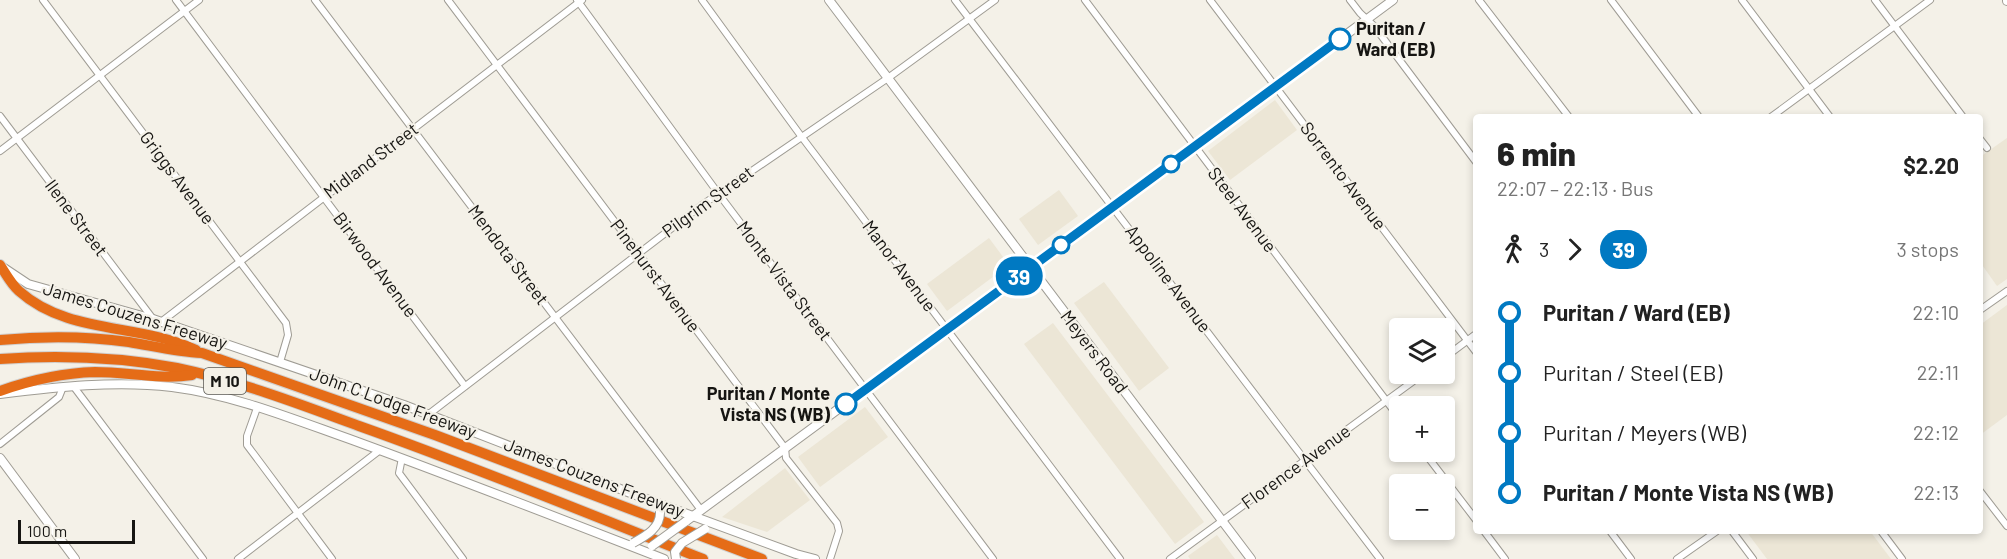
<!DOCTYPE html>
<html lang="en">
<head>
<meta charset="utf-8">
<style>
	:root { --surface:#fff; --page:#f6f6f6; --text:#222; --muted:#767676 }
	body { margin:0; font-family:Barlow,sans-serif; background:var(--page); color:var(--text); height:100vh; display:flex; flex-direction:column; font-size:22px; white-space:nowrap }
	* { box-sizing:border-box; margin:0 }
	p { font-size:20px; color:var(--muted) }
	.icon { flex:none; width:33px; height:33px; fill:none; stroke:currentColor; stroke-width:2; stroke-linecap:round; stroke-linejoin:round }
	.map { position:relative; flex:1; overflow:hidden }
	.details { position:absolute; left:1473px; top:114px; width:510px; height:420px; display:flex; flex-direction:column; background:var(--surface); border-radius:6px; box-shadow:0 3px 9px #0003 }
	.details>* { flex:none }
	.badge { padding:0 12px; border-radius:20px; font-size:21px; line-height:39px }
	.controls { position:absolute; left:1389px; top:318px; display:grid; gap:12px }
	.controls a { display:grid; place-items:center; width:66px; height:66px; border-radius:6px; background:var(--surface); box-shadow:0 3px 9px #0003; font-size:30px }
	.scale { position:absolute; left:18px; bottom:15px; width:117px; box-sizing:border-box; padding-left:6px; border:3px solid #161512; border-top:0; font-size:16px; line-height:21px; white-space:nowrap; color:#161512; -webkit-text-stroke:4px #f4f1e8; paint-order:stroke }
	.map>.badge { position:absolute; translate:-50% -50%; box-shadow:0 0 0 3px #fff }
	.legs { display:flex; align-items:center; gap:9px; height:66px; padding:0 24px; font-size:20px }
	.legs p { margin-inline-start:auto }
	.headline { display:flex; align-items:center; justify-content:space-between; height:102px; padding:0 24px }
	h1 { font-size:33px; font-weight:800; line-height:45px }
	ul { padding:0 24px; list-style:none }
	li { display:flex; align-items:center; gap:21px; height:60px; font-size:22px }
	li i { display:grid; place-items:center; width:9px; height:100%; margin:0 8px; background:currentColor }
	li i::after { content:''; width:15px; height:15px; margin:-8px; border:4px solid; border-radius:50%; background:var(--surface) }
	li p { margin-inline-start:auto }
	li:first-child i { background:linear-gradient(#0000 50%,currentColor 0) }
	li:last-child i { background:linear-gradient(currentColor 50%,#0000 0) }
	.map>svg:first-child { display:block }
	.built { fill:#ece6d6 }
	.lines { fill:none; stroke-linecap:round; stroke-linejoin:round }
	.street-casing { stroke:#9f9c94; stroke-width:8 }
	.secondary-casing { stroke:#9f9c94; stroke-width:10 }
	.highway-casing { stroke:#d0d0d0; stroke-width:12 }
	.street { stroke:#fff; stroke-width:6 }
	.secondary { stroke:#fff; stroke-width:8 }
	.highway { stroke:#e56c17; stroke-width:10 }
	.secondary-bridge-casing { stroke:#9f9c94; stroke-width:10; stroke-linecap:butt }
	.secondary-bridge { stroke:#fff; stroke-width:8 }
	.line-1-casing { stroke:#fff; stroke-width:14 }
	.line-1 { stroke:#0079c2; stroke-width:9 }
	.stop-1-dot { fill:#fff; stroke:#0079c2; stroke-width:3 }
	.labels { text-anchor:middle; stroke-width:4.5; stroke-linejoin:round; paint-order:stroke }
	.shield { fill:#f4f1e8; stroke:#595752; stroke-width:1.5 }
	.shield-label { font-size:16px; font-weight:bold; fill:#161512 }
	.stop-label { font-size:18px; font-weight:bold; fill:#161512; stroke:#f4f1e8; text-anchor:start }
	.street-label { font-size:18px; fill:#161512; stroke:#f4f1e8 }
</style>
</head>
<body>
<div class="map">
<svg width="2007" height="559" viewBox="0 0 2007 559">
	<rect width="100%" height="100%" fill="#f4f1e8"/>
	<g class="built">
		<path d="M1275 100 1297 130 1230 180 1208 151Z"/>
		<path d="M2007 138V279L1997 286 1980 262V157Z"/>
		<path d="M1059 190 1078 216 1038 245 1019 219Z"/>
		<path d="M989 238 1009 265 947 311 927 284Z"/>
		<path d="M1104 282 1169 368 1139 391 1074 303Z"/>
		<path d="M2007 305V415L1980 435V325Z"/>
		<path d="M1053 323 1204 522 1175 544 1024 344Z"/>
		<path d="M865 407 888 437 820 487 798 457Z"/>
		<path d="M785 468 810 500 767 532 722 517Z"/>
		<path d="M1746 531H1870L1891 559H1767Z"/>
		<path d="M1217 535 1235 559H1190L1188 556Z"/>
	</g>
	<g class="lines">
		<defs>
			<g id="street">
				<path d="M43 0 286 323 288 335 280 362"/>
				<path d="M176 0 465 386"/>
				<path d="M315 0 701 510"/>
				<path d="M448 0 785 448 786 458 837 523 839 531 830 559"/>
				<path d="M577 0 718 193 993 559"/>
				<path d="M702 0 801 136 1120 559"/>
				<path d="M955 0 1380 559"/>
				<path d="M1085 0 1400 419"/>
				<path d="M1210 0 1476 352"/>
				<path d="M1350 0 1360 13 1374 26 1476 162"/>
				<path d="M1479 0 1569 117"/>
				<path d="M1611 0 1699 117"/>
				<path d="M1742 0 1830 117"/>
				<path d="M1875 0 1963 117"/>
				<path d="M0 116 153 319"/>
				<path d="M1771 117 1930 0"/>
				<path d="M1980 139 1987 148"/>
				<path d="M0 151 199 0"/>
				<path d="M1980 310 2007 291"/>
				<path d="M161 322 582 0"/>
				<path d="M1444 358 1476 334"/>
				<path d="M74 387 203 559"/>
				<path d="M257 408 247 436V445L332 559"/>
				<path d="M429 414 702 205 888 78 995 0"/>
				<path d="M0 444 59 397 63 387"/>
				<path d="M1424 452 1476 520"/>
				<path d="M402 458 399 473 463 559"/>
				<path d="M1980 491 2007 526"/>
				<path d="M1484 531 1505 559"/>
				<path d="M1610 531 1631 559"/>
				<path d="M1732 531 1753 559"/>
				<path d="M1881 531 1902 559"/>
				<path d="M238 559 380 450"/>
				<path d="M1170 559 1423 374"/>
				<path d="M1677 559 1717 531"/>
			</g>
			<g id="secondary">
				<path d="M829 0 1251 559"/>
				<path d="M2007 0V1"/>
				<path d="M4 268 28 284 153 319 404 405 633 494 796 554 815 559"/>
				<path d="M0 394C57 387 115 380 172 387 235 395 295 420 355 441 459 479 561 519 664 559"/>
				<path d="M0 458 75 559"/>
				<path d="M685 522 1393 0"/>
			</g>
			<g id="highway">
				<path d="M0 265C6 274 11 284 19 291 68 335 140 323 196 350"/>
				<path d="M0 340C42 336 87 336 129 342 153 346 177 352 202 353L435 435 762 559"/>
				<path d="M0 359C59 355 119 357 177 368 239 381 300 404 359 426 475 467 589 514 703 559"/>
				<path d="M0 391C31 380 62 373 95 372 128 372 159 380 192 375"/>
			</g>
		</defs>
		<use href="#street" class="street-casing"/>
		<use href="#secondary" class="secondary-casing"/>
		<use href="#highway" class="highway-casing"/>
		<use href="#street" class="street"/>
		<use href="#secondary" class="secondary"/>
		<use href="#highway" class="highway"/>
		<defs>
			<g id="secondary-bridge">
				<path d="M633 543C646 536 661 528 660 511"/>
				<path d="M652 546 685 522"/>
				<path d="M676 559 675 552 682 543 705 529"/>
			</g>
		</defs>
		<use href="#secondary-bridge" class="secondary-bridge-casing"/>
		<use href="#secondary-bridge" class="secondary-bridge"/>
	</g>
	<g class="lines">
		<defs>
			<path id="line-1" d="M846 404 1340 39"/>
		</defs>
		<use href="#line-1" class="line-1-casing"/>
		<use href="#line-1" class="line-1"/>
	</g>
	<g class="stop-1-dot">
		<circle cx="1340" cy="39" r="10"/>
		<circle cx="1171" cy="164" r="8"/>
		<circle cx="1061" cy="245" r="8"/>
		<circle cx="846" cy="404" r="10"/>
	</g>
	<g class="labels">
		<rect class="shield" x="204" y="368" width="42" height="26" rx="4.5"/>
		<g class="shield-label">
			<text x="225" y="387">M 10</text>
		</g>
		<g class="stop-label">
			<text x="1356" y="35">Puritan /<tspan x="1356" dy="21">Ward (EB)</tspan></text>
			<text x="830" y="400" text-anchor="end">Puritan / Monte<tspan x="830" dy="21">Vista NS (WB)</tspan></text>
		</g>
		<g class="street-label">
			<text transform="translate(371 161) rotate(-37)" y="6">Midland Street</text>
			<text transform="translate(1343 176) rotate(53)" y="6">Sorrento Avenue</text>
			<text transform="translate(177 178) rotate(53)" y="6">Griggs Avenue</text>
			<text transform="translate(708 202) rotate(-36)" y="6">Pilgrim Street</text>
			<text transform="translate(1242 210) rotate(53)" y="6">Steel Avenue</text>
			<text transform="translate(76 218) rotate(53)" y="6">Ilene Street</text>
			<text transform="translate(508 255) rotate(53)" y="6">Mendota Street</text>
			<text transform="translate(375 265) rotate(53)" y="6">Birwood Avenue</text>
			<text transform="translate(899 266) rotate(53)" y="6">Manor Avenue</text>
			<text transform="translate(655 276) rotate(53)" y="6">Pinehurst Avenue</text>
			<text transform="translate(1168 279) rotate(53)" y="6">Appoline Avenue</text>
			<text transform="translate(784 281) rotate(53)" y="6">Monte Vista Street</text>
			<text transform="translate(135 316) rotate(17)" y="6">James Couzens Freeway</text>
			<text transform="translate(1094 352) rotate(53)" y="6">Meyers Road</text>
			<text transform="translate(393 403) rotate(20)" y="6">John C Lodge Freeway</text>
			<text transform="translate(1296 467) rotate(-36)" y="6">Florence Avenue</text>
			<text transform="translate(594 478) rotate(21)" y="6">James Couzens Freeway</text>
		</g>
	</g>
</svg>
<div class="controls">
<a><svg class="icon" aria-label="layers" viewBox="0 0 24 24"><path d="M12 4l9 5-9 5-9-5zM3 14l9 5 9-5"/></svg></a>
<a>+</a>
<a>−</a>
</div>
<div class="scale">100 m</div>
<b class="badge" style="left:1019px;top:276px;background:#0079c2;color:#fff">39</b>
<section class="details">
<div class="headline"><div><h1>6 min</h1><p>22:07 – 22:13 · Bus</p></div><b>$2.20</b></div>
<div class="legs"><svg class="icon" aria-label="walk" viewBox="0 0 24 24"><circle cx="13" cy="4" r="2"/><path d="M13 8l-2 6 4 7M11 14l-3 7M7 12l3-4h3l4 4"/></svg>3<svg class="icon" aria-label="forward" viewBox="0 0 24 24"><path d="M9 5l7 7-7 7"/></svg><b class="badge" style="background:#0079c2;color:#fff">39</b><p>3 stops</p></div>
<ul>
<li><i style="color:#0079c2"></i><b>Puritan / Ward (EB)</b><p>22:10</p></li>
<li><i style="color:#0079c2"></i><span>Puritan / Steel (EB)</span><p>22:11</p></li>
<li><i style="color:#0079c2"></i><span>Puritan / Meyers (WB)</span><p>22:12</p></li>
<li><i style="color:#0079c2"></i><b>Puritan / Monte Vista NS (WB)</b><p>22:13</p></li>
</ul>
</section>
</div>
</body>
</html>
